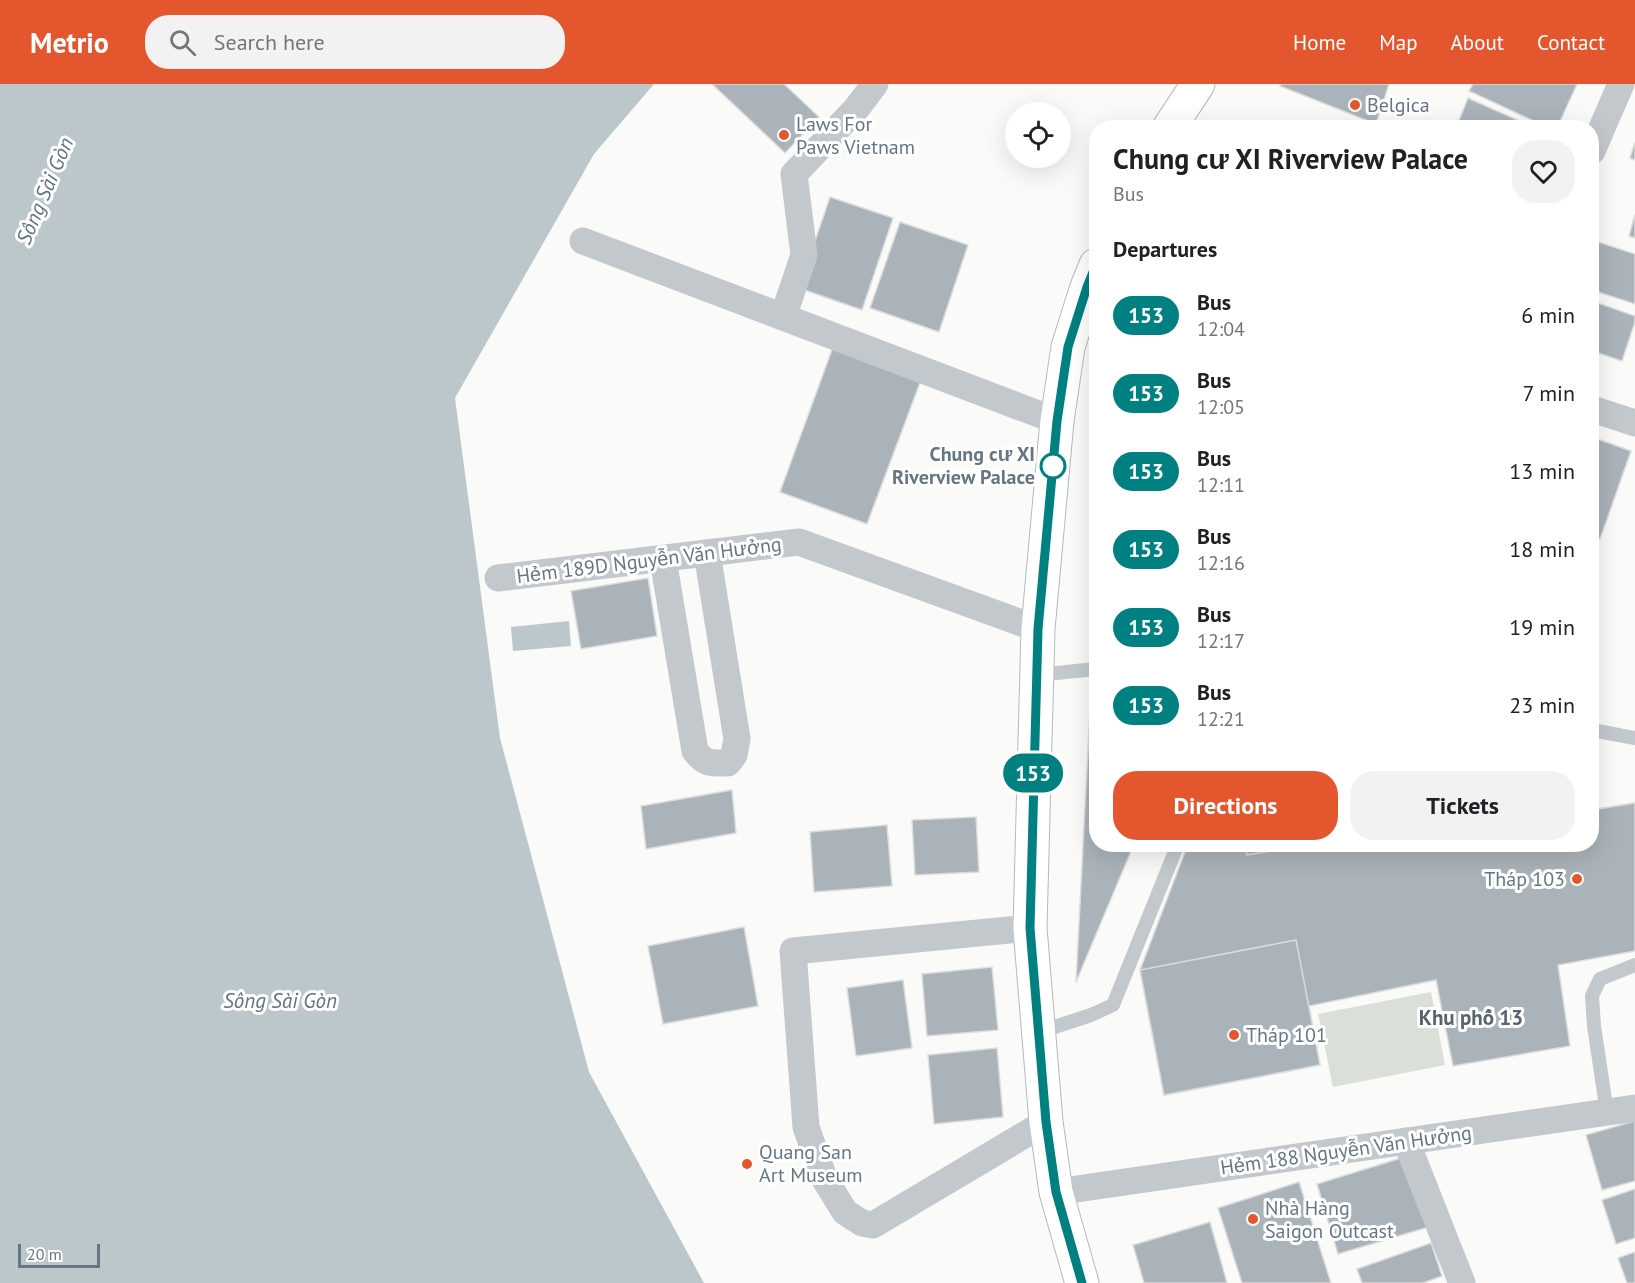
<!DOCTYPE html>
<html lang="en">
<head>
<meta charset="utf-8">
<style>
	:root { --surface:#fff; --page:#f2f2f2; --text:#202124; --muted:#757577; --accent:#e4572e }
	body { margin:0; font-family:"PT Sans",sans-serif; background:var(--page); color:var(--text); height:100vh; display:flex; flex-direction:column; font-size:22px; white-space:nowrap }
	* { box-sizing:border-box; margin:0 }
	p { font-size:20px; color:var(--muted) }
	.icon { flex:none; width:33px; height:33px; fill:none; stroke:currentColor; stroke-width:2; stroke-linecap:round; stroke-linejoin:round }
	.map { position:relative; flex:1; overflow:hidden }
	.sheet { position:absolute; left:1089px; top:36px; width:510px; height:732px; display:flex; flex-direction:column; background:var(--surface); border-radius:24px; box-shadow:0 6px 24px #0002 }
	.sheet>* { flex:none }
	.badge { padding:0 12px; border-radius:20px; font-size:21px; line-height:39px }
	.fabs { position:absolute; left:1005px; top:18px; display:grid; gap:12px }
	.fabs a { display:grid; place-items:center; width:66px; height:66px; border-radius:50%; background:var(--surface); box-shadow:0 6px 24px #0002; font-size:30px }
	.scale { position:absolute; left:18px; bottom:15px; width:82px; box-sizing:border-box; padding-left:6px; border:3px solid #657683; border-top:0; font-size:16px; line-height:21px; white-space:nowrap; color:#657683; -webkit-text-stroke:4px #fff; paint-order:stroke }
	.map>.badge { position:absolute; translate:-50% -50%; box-shadow:0 0 0 3px #fff }
	h2 { padding:0 24px; font-size:22px; line-height:54px }
	.round { display:grid; place-items:center; flex:none; width:63px; height:63px; border-radius:24px; background:var(--page) }
	.headline { display:flex; align-items:center; justify-content:space-between; height:102px; padding:0 24px }
	h1 { font-size:28px; font-weight:600; line-height:45px }
	.button { display:flex; gap:12px; margin-top:auto; padding:12px 24px }
	.button a { flex:1; height:69px; border-radius:24px; background:var(--accent); color:#fff; font-size:24px; font-weight:600; line-height:69px; text-align:center }
	.button a+a { background:var(--page); color:var(--text) }
	ul { padding:0; list-style:none }
	li { display:flex; align-items:center; gap:18px; height:78px; padding:0 24px }
	li div { flex:1 }
	li b { display:block; font-size:22px }
	li em { font-style:normal }
	li .badge { min-width:66px; font-weight:700; text-align:center }
	header { display:flex; align-items:center; gap:36px; box-sizing:border-box; height:84px; padding:0 30px; background:var(--accent); color:#fff }
	header strong { font-size:28px }
	nav { display:flex; gap:33px; margin-inline-start:auto; font-size:21px }
	.search { width:420px; height:54px; background:var(--page); display:flex; align-items:center; gap:15px; box-sizing:border-box; padding:0 21px; border-radius:24px; color:var(--muted); font-size:22px }
	.map>svg:first-child { display:block }
	.green { fill:#dadfd7 }
	.water { fill:#bbc7cb }
	.building { fill:#aab3b9; stroke:#dcdcda; stroke-width:1.5 }
	.lines { fill:none; stroke-linecap:round; stroke-linejoin:round }
	.secondary-casing { stroke:#b3babf; stroke-width:35 }
	.service { stroke:#c3c8cc; stroke-width:14 }
	.minor { stroke:#c3c8cc; stroke-width:27 }
	.secondary { stroke:#fff; stroke-width:33 }
	.line-casing { stroke:#fff; stroke-width:14 }
	.line { stroke:#008080; stroke-width:9 }
	.poi-dot { fill:#e4572e; stroke:#fff; stroke-width:2 }
	.stop-dot { fill:#fff; stroke:#008080; stroke-width:3 }
	.labels { text-anchor:middle; stroke-width:6; stroke-linejoin:round; paint-order:stroke }
	.poi-label { font-size:20px; fill:#657683; stroke:#fff; text-anchor:start }
	.stop-label { font-size:20px; font-weight:bold; fill:#657683; stroke:#fff; text-anchor:end }
	.street-label { font-size:20px; fill:#657683; stroke:#fff }
	.water-label { font-size:21px; font-style:italic; fill:#60757c; stroke:#fff }
	.neighbourhood-label { font-size:21px; font-weight:bold; fill:#57646e; stroke:#fff }
</style>
</head>
<body>
<header>
<strong>Metrio</strong>
<div class="search"><svg class="icon" aria-label="search" viewBox="0 0 24 24"><circle cx="10" cy="10" r="6"/><path d="M15 15l6 6"/></svg>Search here</div>
<nav><a>Home</a><a>Map</a><a>About</a><a>Contact</a></nav>
</header>
<div class="map">
<svg width="1635" height="1199" viewBox="0 0 1635 1199">
	<rect width="100%" height="100%" fill="#fafaf8"/>
	<path class="green" d="M1431 908 1445 981 1333 1003 1318 930Z"/>
	<g class="water">
		<path d="M0 0H654L594 70 455 314 500 654 589 988 704 1199H0Z"/>
		<path d="M569 537 571 562 513 567 511 543Z"/>
	</g>
	<g class="building">
		<path d="M712 0H784L819 33 785 69Z"/>
		<path d="M1281 0H1389L1376 40 1280 2Z"/>
		<path d="M1473 0H1577L1557 44H1549L1469 7Z"/>
		<path d="M1468 14 1535 44H1456Z"/>
		<path d="M1635 58V76L1630 74Z"/>
		<path d="M830 113 893 134 862 226 799 204Z"/>
		<path d="M1635 130V154L1629 152Z"/>
		<path d="M900 138 968 161 939 248 870 224Z"/>
		<path d="M1592 156 1635 170V220L1592 206Z"/>
		<path d="M1592 217 1635 232V238L1622 277 1592 267Z"/>
		<path d="M833 263 921 296 867 440 780 408Z"/>
		<path d="M1592 353 1631 367 1600 455 1592 452Z"/>
		<path d="M648 494 657 552 581 565 571 507Z"/>
		<path d="M1096 510V760H1134L1076 898Z"/>
		<path d="M732 706 736 749 646 765 641 722Z"/>
		<path d="M1635 719V830L1527 847 1514 760H1592V726Z"/>
		<path d="M1635 719V867L1558 881 1570 962 1453 982 1436 896 1309 922 1320 981 1164 1011 1140 886 1188 760H1592V726Z"/>
		<path d="M976 733 979 788 915 791 912 736Z"/>
		<path d="M887 741 892 802 814 808 810 748Z"/>
		<path d="M1245 760H1314L1247 771Z"/>
		<path d="M744 843 758 922 663 940 648 862Z"/>
		<path d="M1296 856 1320 981 1164 1011 1140 886Z"/>
		<path d="M992 883 998 946 927 952 922 890Z"/>
		<path d="M903 896 912 964 856 972 847 904Z"/>
		<path d="M997 964 1003 1033 934 1040 928 971Z"/>
		<path d="M1635 1037V1097L1602 1106 1586 1051Z"/>
		<path d="M1411 1071 1432 1142 1338 1170 1317 1100Z"/>
		<path d="M1299 1098 1331 1199H1242L1218 1124Z"/>
		<path d="M1635 1105V1154L1616 1160 1602 1116Z"/>
		<path d="M1210 1138 1227 1199H1144L1133 1161Z"/>
		<path d="M1431 1159 1442 1192 1423 1199H1362L1357 1185Z"/>
		<path d="M1635 1168V1199H1627L1618 1174Z"/>
	</g>
	<g class="lines">
		<defs>
			<g id="secondary">
				<path d="M1169 44 1198 0"/>
				<path d="M1082 1199 1056 1108 1046 1038 1030 844 1038 545 1057 337 1068 263 1087 203 1096 181"/>
			</g>
		</defs>
		<use href="#secondary" class="secondary-casing"/>
		<g class="service">
			<path d="M1036 591 1096 585"/>
			<path d="M1592 646 1635 654"/>
			<path d="M1039 948 1091 931 1113 921 1178 760"/>
			<path d="M1607 1029 1594 942 1592 912 1600 895 1635 881"/>
		</g>
		<g class="minor">
			<path d="M1592 67 1621 0"/>
			<path d="M583 157 1057 337"/>
			<path d="M783 233 804 171 794 90 856 25 875 0"/>
			<path d="M1592 325 1635 339"/>
			<path d="M663 475 695 667C706 681 712 679 728 679L734 671 737 655 707 469"/>
			<path d="M498 494 799 458 1038 545"/>
			<path d="M1030 844 793 867 806 1043 824 1094 845 1128 862 1139 873 1141 1046 1038"/>
			<path d="M1406 1057 1462 1199"/>
			<path d="M1056 1108 1635 1024"/>
		</g>
		<use href="#secondary" class="secondary"/>
	</g>
	<g class="lines">
		<defs>
			<path id="line" d="M1082 1199 1056 1108 1046 1038 1030 844 1038 545 1057 337 1068 263 1087 203 1096 181"/>
		</defs>
		<use href="#line" class="line-casing"/>
		<use href="#line" class="line"/>
	</g>
	<g class="poi-dot">
		<circle cx="1355" cy="21" r="6"/>
		<circle cx="784" cy="51" r="6"/>
		<circle cx="1577" cy="795" r="6"/>
		<circle cx="1234" cy="951" r="6"/>
		<circle cx="747" cy="1080" r="6"/>
		<circle cx="1253" cy="1135" r="6"/>
	</g>
	<circle class="stop-dot" cx="1053" cy="382" r="12"/>
	<g class="labels">
		<g class="poi-label">
			<text x="1367" y="28">Belgica</text>
			<text x="796" y="47">Laws For<tspan x="796" dy="23">Paws Vietnam</tspan></text>
			<text x="1565" y="802" text-anchor="end">Tháp 103</text>
			<text x="1246" y="958">Tháp 101</text>
			<text x="759" y="1075">Quang San<tspan x="759" dy="23">Art Museum</tspan></text>
			<text x="1265" y="1131">Nhà Hàng<tspan x="1265" dy="23">Saigon Outcast</tspan></text>
		</g>
		<g class="stop-label">
			<text x="1035" y="377">Chung cư XI<tspan x="1035" dy="23">Riverview Palace</tspan></text>
		</g>
		<g class="street-label">
			<text transform="translate(649 476) rotate(-7)" y="7">Hẻm 189D Nguyễn Văn Hưởng</text>
			<text transform="translate(1346 1066) rotate(-8)" y="7">Hẻm 188 Nguyễn Văn Hưởng</text>
		</g>
		<g class="water-label">
			<text transform="translate(45 107) rotate(-67)" y="7">Sông Sài Gòn</text>
			<text x="280" y="924">Sông Sài Gòn</text>
		</g>
		<g class="neighbourhood-label">
			<text x="1471" y="941">Khu phố 13</text>
		</g>
	</g>
</svg>
<div class="fabs">
<a><svg class="icon" aria-label="locate" viewBox="0 0 24 24"><circle cx="12" cy="12" r="6"/><path d="M12 2v4M12 18v4M2 12h4M18 12h4"/></svg></a>
</div>
<div class="scale">20 m</div>
<b class="badge" style="left:1033px;top:689px;background:#008080;color:#fff">153</b>
<section class="sheet">
<div class="headline"><div><h1>Chung cư XI Riverview Palace</h1><p>Bus</p></div><a class="round"><svg class="icon" aria-label="heart" viewBox="0 0 24 24"><path d="M12 20l-8-8c-3-5 5-10 8-4 3-6 11-1 8 4z"/></svg></a></div>
<h2>Departures</h2>
<ul>
<li><span class="badge" style="background:#008080;color:#fff">153</span><div><b>Bus</b><p>12:04</p></div><em>6 min</em></li>
<li><span class="badge" style="background:#008080;color:#fff">153</span><div><b>Bus</b><p>12:05</p></div><em>7 min</em></li>
<li><span class="badge" style="background:#008080;color:#fff">153</span><div><b>Bus</b><p>12:11</p></div><em>13 min</em></li>
<li><span class="badge" style="background:#008080;color:#fff">153</span><div><b>Bus</b><p>12:16</p></div><em>18 min</em></li>
<li><span class="badge" style="background:#008080;color:#fff">153</span><div><b>Bus</b><p>12:17</p></div><em>19 min</em></li>
<li><span class="badge" style="background:#008080;color:#fff">153</span><div><b>Bus</b><p>12:21</p></div><em>23 min</em></li>
</ul>
<div class="button"><a>Directions</a><a>Tickets</a></div>
</section>
</div>
</body>
</html>
